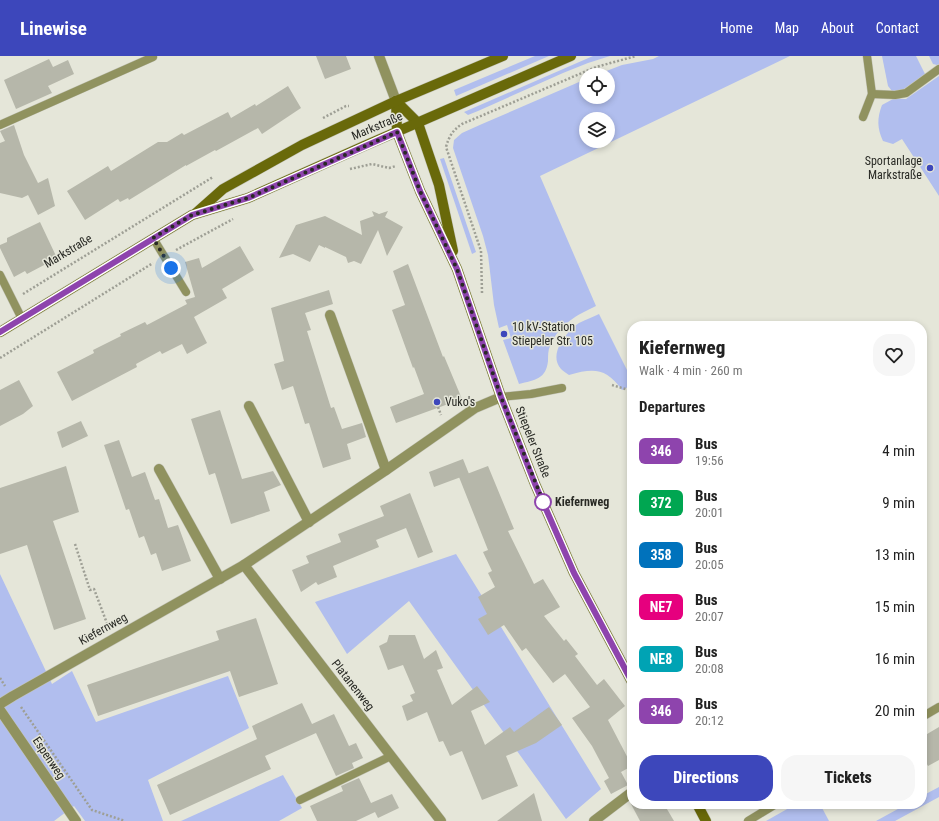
<!DOCTYPE html>
<html lang="en">
<head>
<meta charset="utf-8">
<style>
	:root { --surface:#fff; --page:#f6f6f6; --text:#222; --muted:#767676; --accent:#3d47bb }
	body { margin:0; font-family:"Roboto Condensed",sans-serif; background:var(--page); color:var(--text); height:100vh; display:flex; flex-direction:column; font-size:15px; white-space:nowrap }
	* { box-sizing:border-box; margin:0 }
	p { font-size:13px; color:var(--muted) }
	.icon { flex:none; width:22px; height:22px; fill:none; stroke:currentColor; stroke-width:2; stroke-linecap:round; stroke-linejoin:round }
	.map { position:relative; flex:1; overflow:hidden }
	.details { position:absolute; left:627px; top:265px; width:300px; height:488px; display:flex; flex-direction:column; background:var(--surface); border-radius:16px; box-shadow:0 2px 6px #0003 }
	.details>* { flex:none }
	.badge { padding:0 8px; border-radius:6px; font-size:14px; line-height:26px }
	.tools { position:absolute; left:579px; top:12px; display:grid; gap:8px }
	.tools a { display:grid; place-items:center; width:36px; height:36px; border-radius:50%; background:var(--surface); box-shadow:0 2px 6px #0003; font-size:20px }
	.you { position:absolute; width:20px; height:20px; margin:-10px; border:3px solid #fff; border-radius:50%; background:#1a73e8; box-shadow:0 0 0 6px #1a73e833 }
	.map>.badge { position:absolute; translate:-50% -50%; box-shadow:0 0 0 2px #fff }
	h2 { padding:0 12px; font-size:15px; line-height:36px }
	.round { display:grid; place-items:center; flex:none; width:42px; height:42px; border-radius:16px; background:var(--page) }
	.overview { display:flex; align-items:center; justify-content:space-between; height:68px; padding:0 12px }
	h1 { font-size:19px; font-weight:800; line-height:30px }
	.button { display:flex; gap:8px; margin-top:auto; padding:8px 12px }
	.button a { flex:1; height:46px; border-radius:16px; background:var(--accent); color:#fff; font-size:16px; font-weight:800; line-height:46px; text-align:center }
	.button a+a { background:var(--page); color:var(--text) }
	ul { padding:0; list-style:none }
	li { display:flex; align-items:center; gap:12px; height:52px; padding:0 12px }
	li div { flex:1 }
	li b { display:block; font-size:15px }
	li em { font-style:normal }
	li .badge { min-width:44px; font-weight:700; text-align:center }
	header { display:flex; align-items:center; gap:24px; box-sizing:border-box; height:56px; padding:0 20px; background:var(--accent); color:#fff }
	header strong { font-size:19px }
	nav { display:flex; gap:22px; margin-inline-start:auto; font-size:14px }
	.map>svg:first-child { display:block }
	.green { fill:#b1beee; fill-rule:evenodd }
	.building { fill:#b6b7aa }
	.lines { fill:none; stroke-linecap:round; stroke-linejoin:round }
	.lane-casing { stroke:#c3c4b8; stroke-width:9 }
	.street-casing { stroke:#c3c4b8; stroke-width:11 }
	.secondary-casing { stroke:#c3c4b8; stroke-width:11 }
	.path { stroke:#9e9f95; stroke-width:2.5; stroke-dasharray:2 2; stroke-linecap:butt }
	.lane { stroke:#90925f; stroke-width:8 }
	.street { stroke:#90925f; stroke-width:10 }
	.secondary { stroke:#69690a; stroke-width:10 }
	.line-casing { stroke:#fff; stroke-width:9 }
	.line { stroke:#8e44ad; stroke-width:6 }
	.walk { stroke:#282924; stroke-width:4; stroke-dasharray:0 7.2 }
	.poi-dot { fill:#3d47bb; stroke:#e5e6d9; stroke-width:1.5 }
	.stop-dot { fill:#fff; stroke:#8e44ad; stroke-width:2 }
	.labels { text-anchor:middle; stroke-width:3; stroke-linejoin:round; paint-order:stroke }
	.street-label { font-size:12px; fill:#282924; stroke:#e5e6d9 }
	.poi-label { font-size:12px; fill:#282924; stroke:#e5e6d9; text-anchor:start }
	.stop-label { font-size:12px; font-weight:bold; fill:#282924; stroke:#e5e6d9; text-anchor:start }
</style>
</head>
<body>
<header>
<strong>Linewise</strong>
<nav><a>Home</a><a>Map</a><a>About</a><a>Contact</a></nav>
</header>
<div class="map">
<svg width="939" height="765" viewBox="0 0 939 765">
	<rect width="100%" height="100%" fill="#e5e6d9"/>
	<g class="green">
		<path d="M535 0H549L456 40 454 34Z"/>
		<path d="M593 0H610L588 7 563 17 478 55 468 59 464 56Z"/>
		<path d="M659 0H790L540 120 596 250C577 259 559 268 550 290 548 294 548 300 548 305 546 323 535 324 519 328L503 284 511 282 507 269 499 272 494 249 488 199 483 180 453 92 454 84 462 77 482 68 586 23V41H608V19H596L622 9 653 3ZM586 63H608V85H586Z"/>
		<path d="M882 0H916L925 18 901 35H892L888 30Z"/>
		<path d="M929 0H939V8L937 9 933 8Z"/>
		<path d="M939 20V140L902 83 893 88 883 85C877 72 877 62 882 49L893 43H906Z"/>
		<path d="M444 102 476 196 472 198 440 103Z"/>
		<path d="M599 258 632 324V329L622 334C606 312 594 312 569 319 566 317 563 315 561 313 548 298 566 276 579 267 585 264 593 261 599 258Z"/>
		<path d="M456 498 601 733 566 763 409 545 347 598 315 546Z"/>
		<path d="M0 518 52 628 72 615 96 666 228 620 249 672 148 724 163 765H85L74 750 54 765H0Z"/>
		<path d="M283 719 302 752 279 765H181Z"/>
		<path d="M939 731V741L895 765H876L907 748H922V740Z"/>
		<path d="M796 748H820L829 765H766Z"/>
	</g>
	<g class="building">
		<path d="M316 0H346L351 13 325 23Z"/>
		<path d="M49 3 53 11 68 4 74 18 48 30 52 37 16 53 4 24Z"/>
		<path d="M288 30 301 52 262 78 258 72 216 95 215 94 186 110V109L129 144 128 142 120 146 118 143 85 164 67 135 108 110 111 115 158 86H167L182 77 184 79 228 56 231 62 255 48 256 50Z"/>
		<path d="M14 69 24 99 38 127 48 122 55 150 38 159 28 139 22 142 0 137V87L5 85 0 75Z"/>
		<path d="M372 155 379 158 388 155 385 161 403 171 387 200 378 174 361 208 354 205 348 207 346 201 325 191V192L319 189 310 206 293 198 279 202 296 169 325 160 362 179 360 165 374 160Z"/>
		<path d="M40 166 56 200 45 205 46 208 27 218 25 215 14 221 0 192V189L7 186V182Z"/>
		<path d="M240 190 254 214 222 233 227 242 194 261 207 287 187 298 182 288 162 298 160 295 136 308 137 311 72 345 57 316 94 297 93 294 121 280 120 278 145 266 147 269 187 248 185 244 195 241 185 206 199 202 202 212Z"/>
		<path d="M408 208 443 301 444 300 462 343 396 367 390 351 424 338 414 311 413 312 392 254 405 249 393 215Z"/>
		<path d="M329 234 333 248 305 257 311 274 307 275 331 352 334 351 342 373 362 367 366 381 347 388 351 403 323 412 309 367 305 368 293 330 282 334 274 308 284 305 271 252Z"/>
		<path d="M19 324 33 350 23 358 0 370V334Z"/>
		<path d="M220 354 242 423 273 415 281 429 264 436 270 455 231 468 215 417 209 419 191 363Z"/>
		<path d="M81 365 88 380 62 392 57 376Z"/>
		<path d="M119 384 132 421 145 416 155 444 159 443 168 472 178 469 191 505 162 515 156 497 151 499 144 480 139 482 129 453 126 454 104 389Z"/>
		<path d="M463 403 469 418 434 431 429 416Z"/>
		<path d="M66 410 79 456 53 465 86 563 54 574 27 489 0 498V432Z"/>
		<path d="M488 410 514 473 508 475 534 528 543 523 560 551 544 560 564 585 566 583 578 598 575 600 597 629 604 623 625 650 608 664 632 710 610 722 621 716 628 729 611 738 604 725 609 722 592 690 572 662 590 651 565 618 553 627 526 592 522 595 504 569 488 579 478 563 487 558 478 541 495 531 488 517 492 515 483 496 488 494 459 421Z"/>
		<path d="M410 437 433 496 418 502 406 472 376 484 379 491 333 510 337 521 318 529 316 526 301 536 292 514 309 507 306 500 341 486 338 478 384 460 380 450Z"/>
		<path d="M256 562 278 628 239 641 230 615 98 660 87 629 219 584 216 575Z"/>
		<path d="M389 579H415L424 603 436 594 443 612 437 614 452 649 477 630 490 646 471 655 485 689 510 671 514 676 549 651 562 669 536 687 506 700 518 730 482 744 462 695 450 700 443 685 439 686 427 656 407 665 402 650 413 645 410 639 415 637 403 609 388 614 379 590 387 586Z"/>
		<path d="M302 647 312 668 334 658 349 690 356 687 363 702 352 707 354 712 336 720 316 677 265 700 271 713 170 759 157 729 257 683 252 670Z"/>
		<path d="M939 671V704L928 710 922 699V681Z"/>
		<path d="M359 722 371 747 392 738 399 752 378 762 375 756 356 765H317L310 750 343 735 341 730Z"/>
		<path d="M534 737 542 765H497Z"/>
		<path d="M631 748H664L674 765H640Z"/>
	</g>
	<g class="lines">
		<defs>
			<g id="lane">
				<path d="M872 38 895 39 906 37 939 13"/>
				<path d="M863 61 872 38 867 0"/>
				<path d="M0 69 153 1"/>
				<path d="M153 182 186 236"/>
				<path d="M0 219 22 263"/>
				<path d="M501 341 531 338 562 332"/>
				<path d="M922 661 939 651"/>
				<path d="M300 744 391 700"/>
				<path d="M748 765 776 748"/>
			</g>
			<g id="street">
				<path d="M379 0 396 45"/>
				<path d="M330 259 386 414"/>
				<path d="M249 350 309 466"/>
				<path d="M159 413 220 523"/>
				<path d="M244 509 441 765"/>
				<path d="M0 648 13 640 244 509 386 414 475 352 501 341"/>
				<path d="M0 654 76 765"/>
				<path d="M594 765 632 736"/>
			</g>
			<g id="secondary">
				<path d="M396 45 397 76 420 135 457 213 501 341 535 428 574 517 632 626"/>
				<path d="M396 45 418 67 439 129 453 195"/>
				<path d="M196 157 223 133 302 89 396 45 503 0"/>
				<path d="M0 276 192 159 248 142 364 90 571 0"/>
				<path d="M697 748 706 765"/>
			</g>
		</defs>
		<use href="#lane" class="lane-casing"/>
		<use href="#street" class="street-casing"/>
		<use href="#secondary" class="secondary-casing"/>
		<g class="path">
			<path d="M323 62 346 50H349"/>
			<path d="M350 113 372 108 389 112 396 110"/>
			<path d="M176 194 233 163"/>
			<path d="M482 237 481 195 446 91C449 80 453 74 462 68L596 11 636 0"/>
			<path d="M23 238 213 121"/>
			<path d="M0 302 153 207"/>
			<path d="M612 329 632 335"/>
			<path d="M438 351 441 359"/>
			<path d="M75 488 90 534 94 533 108 570"/>
			<path d="M0 622 5 630"/>
			<path d="M21 651 92 754 125 765"/>
		</g>
		<use href="#lane" class="lane"/>
		<use href="#street" class="street"/>
		<use href="#secondary" class="secondary"/>
	</g>
	<g class="lines">
		<defs>
			<path id="line" d="M0 276 192 159 248 142 397 76 420 135 457 213 501 341 535 428 574 517 632 626"/>
		</defs>
		<use href="#line" class="line-casing"/>
		<use href="#line" class="line"/>
		<path class="walk" d="M171 212 153 182 192 159 248 142 397 76 420 135 457 213 501 341 545 450 543 446"/>
	</g>
	<g class="poi-dot">
		<circle cx="930" cy="112" r="4"/>
		<circle cx="504" cy="278" r="4"/>
		<circle cx="437" cy="346" r="4"/>
	</g>
	<circle class="stop-dot" cx="543" cy="446" r="8"/>
	<g class="labels">
		<g class="street-label">
			<text transform="translate(377 70) rotate(-23)" y="4">Markstraße</text>
			<text transform="translate(68 195) rotate(-31)" y="4">Markstraße</text>
			<text transform="translate(533 386) rotate(68)" y="4">Stiepeler Straße</text>
			<text transform="translate(103 573) rotate(-29)" y="4">Kiefernweg</text>
			<text transform="translate(353 629) rotate(52)" y="4">Platanenweg</text>
			<text transform="translate(49 702) rotate(56)" y="4">Espenweg</text>
		</g>
		<g class="poi-label">
			<text x="922" y="109" text-anchor="end">Sportanlage<tspan x="922" dy="14">Markstraße</tspan></text>
			<text x="512" y="275">10 kV-Station<tspan x="512" dy="14">Stiepeler Str. 105</tspan></text>
			<text x="445" y="350">Vuko's</text>
		</g>
		<g class="stop-label">
			<text x="555" y="450">Kiefernweg</text>
		</g>
	</g>
</svg>
<div class="tools">
<a><svg class="icon" aria-label="locate" viewBox="0 0 24 24"><circle cx="12" cy="12" r="6"/><path d="M12 2v4M12 18v4M2 12h4M18 12h4"/></svg></a>
<a><svg class="icon" aria-label="layers" viewBox="0 0 24 24"><path d="M12 4l9 5-9 5-9-5zM3 14l9 5 9-5"/></svg></a>
</div>
<div class="you" style="left:171px;top:212px"></div>
<section class="details">
<div class="overview"><div><h1>Kiefernweg</h1><p>Walk · 4 min · 260 m</p></div><a class="round"><svg class="icon" aria-label="heart" viewBox="0 0 24 24"><path d="M12 20l-8-8c-3-5 5-10 8-4 3-6 11-1 8 4z"/></svg></a></div>
<h2>Departures</h2>
<ul>
<li><span class="badge" style="background:#8e44ad;color:#fff">346</span><div><b>Bus</b><p>19:56</p></div><em>4 min</em></li>
<li><span class="badge" style="background:#00a651;color:#fff">372</span><div><b>Bus</b><p>20:01</p></div><em>9 min</em></li>
<li><span class="badge" style="background:#0072bc;color:#fff">358</span><div><b>Bus</b><p>20:05</p></div><em>13 min</em></li>
<li><span class="badge" style="background:#e6007e;color:#fff">NE7</span><div><b>Bus</b><p>20:07</p></div><em>15 min</em></li>
<li><span class="badge" style="background:#00a3b4;color:#fff">NE8</span><div><b>Bus</b><p>20:08</p></div><em>16 min</em></li>
<li><span class="badge" style="background:#8e44ad;color:#fff">346</span><div><b>Bus</b><p>20:12</p></div><em>20 min</em></li>
</ul>
<div class="button"><a>Directions</a><a>Tickets</a></div>
</section>
</div>
</body>
</html>
